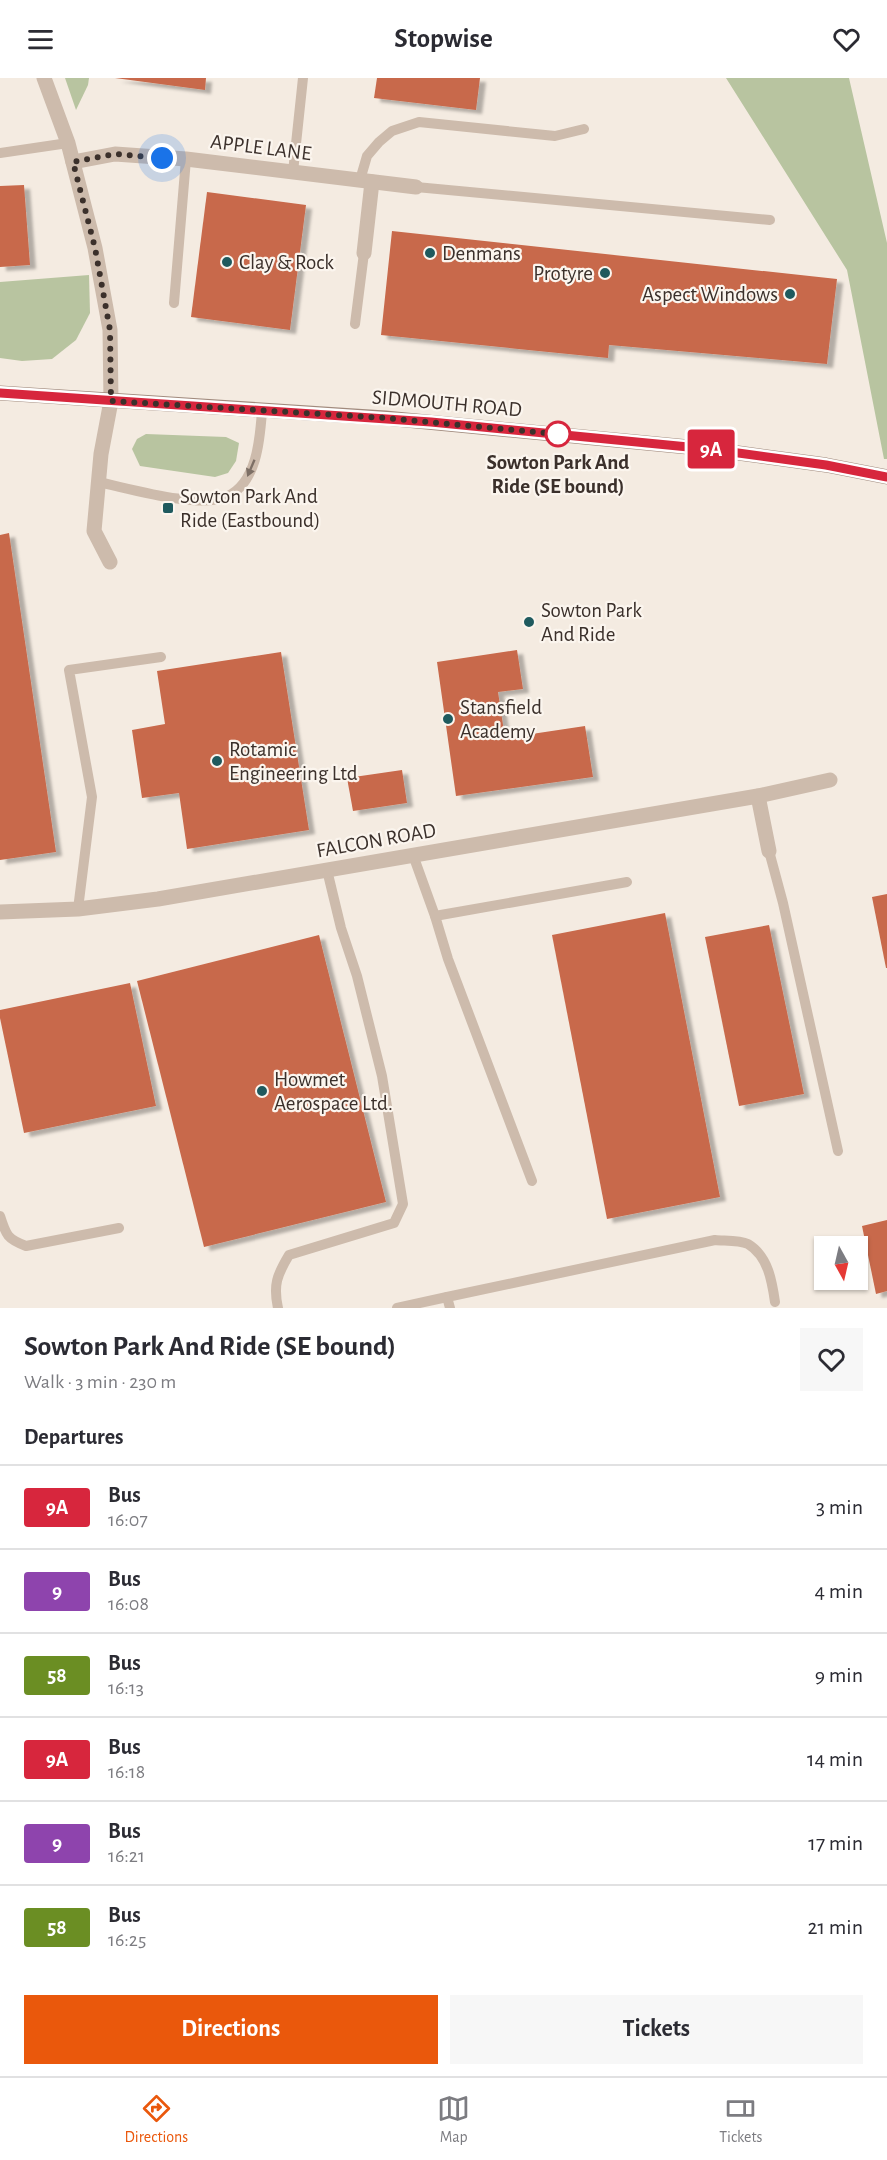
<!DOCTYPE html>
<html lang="en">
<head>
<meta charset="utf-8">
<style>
	:root { --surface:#fff; --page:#f7f7f7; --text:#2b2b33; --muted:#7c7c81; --line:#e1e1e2; --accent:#ea580c }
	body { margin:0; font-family:"Alegreya Sans",sans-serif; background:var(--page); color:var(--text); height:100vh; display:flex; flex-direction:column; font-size:22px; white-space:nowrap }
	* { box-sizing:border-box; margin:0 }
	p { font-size:20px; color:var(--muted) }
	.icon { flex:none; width:33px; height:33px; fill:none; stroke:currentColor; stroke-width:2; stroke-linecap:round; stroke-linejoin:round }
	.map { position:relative; height:1230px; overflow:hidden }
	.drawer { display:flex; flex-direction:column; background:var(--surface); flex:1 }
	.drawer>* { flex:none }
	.badge { padding:0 12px; border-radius:4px; font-size:21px; line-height:39px }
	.needle { width:39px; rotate:172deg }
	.buttons { position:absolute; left:814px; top:1158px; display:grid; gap:12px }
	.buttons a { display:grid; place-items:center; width:54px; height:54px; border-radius:0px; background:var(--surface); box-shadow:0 2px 4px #0004; font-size:30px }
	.you { position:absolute; width:30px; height:30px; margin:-15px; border:4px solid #fff; border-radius:50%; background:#1a73e8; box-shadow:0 0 0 9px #1a73e833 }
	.map>.badge { position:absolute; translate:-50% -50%; box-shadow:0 0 0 3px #fff }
	h2 { padding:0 24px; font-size:22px; line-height:54px }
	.round { display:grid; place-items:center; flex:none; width:63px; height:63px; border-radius:0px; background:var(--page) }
	.head { display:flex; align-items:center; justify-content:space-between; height:102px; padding:0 24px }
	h1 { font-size:28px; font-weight:600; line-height:45px }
	.cta { display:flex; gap:12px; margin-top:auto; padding:12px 24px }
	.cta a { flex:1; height:69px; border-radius:0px; background:var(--accent); color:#fff; font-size:24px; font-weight:600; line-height:69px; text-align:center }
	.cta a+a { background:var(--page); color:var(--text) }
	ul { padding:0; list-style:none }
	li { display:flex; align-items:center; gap:18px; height:84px; padding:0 24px; border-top:2px solid var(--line) }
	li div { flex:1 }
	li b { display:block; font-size:22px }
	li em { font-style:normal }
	li .badge { min-width:66px; font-weight:700; text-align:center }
	header { display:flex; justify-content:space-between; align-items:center; height:78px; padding:0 24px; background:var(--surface); font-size:27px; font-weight:600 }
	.tab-bar { display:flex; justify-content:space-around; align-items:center; height:84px; border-top:2px solid var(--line); background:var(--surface); font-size:16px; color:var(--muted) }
	.tab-bar a { display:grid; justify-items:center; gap:3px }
	.tab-bar .selected { color:var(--accent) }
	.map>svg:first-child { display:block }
	.green { fill:#b8c4a0 }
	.building { fill:#c8694b; filter:url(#shadow) }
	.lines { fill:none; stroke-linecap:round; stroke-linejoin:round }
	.lane { stroke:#cdbbac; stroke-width:10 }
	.street { stroke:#cdbbac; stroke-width:15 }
	.secondary { stroke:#a18a7d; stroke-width:15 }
	.oneway { fill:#7d6f65 }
	.line-casing { stroke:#fff; stroke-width:14 }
	.line { stroke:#d7263d; stroke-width:9 }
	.walk { stroke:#3b302b; stroke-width:6; stroke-dasharray:0 10.8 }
	.poi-dot { fill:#1f5a5e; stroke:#fbf5ee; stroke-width:2 }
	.stop-dot { fill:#fff; stroke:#d7263d; stroke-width:3 }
	.labels { text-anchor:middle; stroke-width:4.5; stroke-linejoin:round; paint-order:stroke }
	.street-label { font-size:21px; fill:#3b302b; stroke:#fbf5ee }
	.poi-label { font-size:21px; fill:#3b302b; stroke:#fbf5ee; text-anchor:start }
	.stop-label { font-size:21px; font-weight:bold; fill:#3b302b; stroke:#fbf5ee }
</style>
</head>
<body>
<header><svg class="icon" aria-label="menu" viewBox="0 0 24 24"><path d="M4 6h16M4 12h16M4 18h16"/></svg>Stopwise<svg class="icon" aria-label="heart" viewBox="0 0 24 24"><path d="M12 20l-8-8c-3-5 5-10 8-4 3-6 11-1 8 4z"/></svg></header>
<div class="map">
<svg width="887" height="1230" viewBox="0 0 887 1230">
	<defs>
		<filter id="shadow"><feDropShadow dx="6" dy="4" stdDeviation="1.5" flood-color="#0004"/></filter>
	</defs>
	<rect width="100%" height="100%" fill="#f4ebe1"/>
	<g class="green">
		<path d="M65 0H89L88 7 76 32Z"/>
		<path d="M726 0H849L887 165V381H884L847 192Z"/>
		<path d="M89 197 90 235 76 262 52 281 22 283 0 280V204Z"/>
		<path d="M146 356 226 359 239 365 236 383 228 395 215 399 140 388 132 371 137 361Z"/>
	</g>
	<g class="building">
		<path d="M115 0H206L205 12Z"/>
		<path d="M377 0H480L476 32 374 20Z"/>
		<path d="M24 107 30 187 0 189V108Z"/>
		<path d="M207 114 306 127 290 252 191 239Z"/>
		<path d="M392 153 837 201 827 286 609 267 608 280 381 257Z"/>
		<path d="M9 455 56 774 0 782V457Z"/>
		<path d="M517 572 523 611 498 614 505 660 585 648 593 699 456 718 437 584Z"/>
		<path d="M281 574 309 752 187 771 179 715 142 720 132 652 165 646 157 593Z"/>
		<path d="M402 692 407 725 353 733 347 700Z"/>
		<path d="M887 816V890H886L872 819Z"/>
		<path d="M665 835 720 1119 607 1141 552 857Z"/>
		<path d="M769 847 804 1016 739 1028 705 859Z"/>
		<path d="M319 857 386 1124 204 1169 137 903Z"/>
		<path d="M130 905 156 1028 24 1055 0 940V932Z"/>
		<path d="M887 1142V1213L876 1216 862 1148Z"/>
	</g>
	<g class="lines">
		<g class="lane">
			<path d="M0 75 68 65"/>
			<path d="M293 94 303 0"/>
			<path d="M360 102 367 78 379 64 392 53 419 44 555 58 584 51"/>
			<path d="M416 109 770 142"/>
			<path d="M174 225 186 81"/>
			<path d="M355 246 364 175"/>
			<path d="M98 404C128 410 199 431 226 419 257 406 260 361 262 333"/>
			<path d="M769 773 783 825 838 1073"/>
			<path d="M413 777 435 838 448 881 532 1103"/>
			<path d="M78 831 92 719 69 592 161 579"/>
			<path d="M435 838 627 804"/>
			<path d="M0 1138C6 1157 7 1161 26 1168L119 1150"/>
			<path d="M278 1230C273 1207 277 1197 289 1177L394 1145 403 1126 382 998 357 898 341 850 327 792"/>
			<path d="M397 1230 447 1219"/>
			<path d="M450 1230 447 1219 715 1162C724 1163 739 1162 748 1166 768 1178 772 1203 775 1224"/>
		</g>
		<g class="street">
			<path d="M44 0 68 65 95 170 110 252 111 323 101 376 94 453 110 484"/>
			<path d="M73 84 115 76 186 81 416 109"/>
			<path d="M364 175 372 104"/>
			<path d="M758 718 769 773"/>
			<path d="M0 834 78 831 158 821 758 718 830 702"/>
		</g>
		<path class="secondary" d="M0 315 385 340 709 371 826 387 887 399"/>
	</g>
	<defs><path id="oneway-solid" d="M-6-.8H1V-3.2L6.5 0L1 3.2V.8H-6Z" transform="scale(1.5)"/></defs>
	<use class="oneway" href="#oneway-solid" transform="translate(251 390) rotate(113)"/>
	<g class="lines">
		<defs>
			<path id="line" d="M0 315 431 344 709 371 826 387 887 399"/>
		</defs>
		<use href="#line" class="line-casing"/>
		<use href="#line" class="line"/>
		<path class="walk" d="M162 80 115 76 73 84 95 170 110 252 111 323 385 340 558 356"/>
	</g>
	<g class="poi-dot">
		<circle cx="430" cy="175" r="6"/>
		<circle cx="227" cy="184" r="6"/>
		<circle cx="605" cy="195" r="6"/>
		<circle cx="790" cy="216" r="6"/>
		<rect x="162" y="424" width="12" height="12" rx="3"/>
		<circle cx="529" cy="544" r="6"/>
		<circle cx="448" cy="641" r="6"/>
		<circle cx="217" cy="683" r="6"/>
		<circle cx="262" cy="1013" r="6"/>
	</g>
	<circle class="stop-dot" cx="558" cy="356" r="12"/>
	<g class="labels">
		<g class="street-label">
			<text transform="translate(261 69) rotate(7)" y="7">APPLE LANE</text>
			<text transform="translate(447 325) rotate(5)" y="7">SIDMOUTH ROAD</text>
			<text transform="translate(376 762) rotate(-10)" y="7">FALCON ROAD</text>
		</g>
		<g class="poi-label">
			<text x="442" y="182">Denmans</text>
			<text x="239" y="191">Clay &amp; Rock</text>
			<text x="593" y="202" text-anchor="end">Protyre</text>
			<text x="778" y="223" text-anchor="end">Aspect Windows</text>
			<text x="180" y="425">Sowton Park And<tspan x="180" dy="24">Ride (Eastbound)</tspan></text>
			<text x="541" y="539">Sowton Park<tspan x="541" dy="24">And Ride</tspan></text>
			<text x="460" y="636">Stansfield<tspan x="460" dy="24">Academy</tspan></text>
			<text x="229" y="678">Rotamic<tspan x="229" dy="24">Engineering Ltd</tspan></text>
			<text x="274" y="1008">Howmet<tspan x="274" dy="24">Aerospace Ltd.</tspan></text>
		</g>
		<g class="stop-label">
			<text x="558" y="391">Sowton Park And<tspan x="558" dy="24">Ride (SE bound)</tspan></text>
		</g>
	</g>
</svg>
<div class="buttons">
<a><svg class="needle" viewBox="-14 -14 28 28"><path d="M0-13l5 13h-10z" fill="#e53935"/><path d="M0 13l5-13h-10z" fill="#7c7c81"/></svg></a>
</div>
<div class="you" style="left:162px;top:80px"></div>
<b class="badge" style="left:711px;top:371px;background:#d7263d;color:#fff">9A</b>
</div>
<section class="drawer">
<div class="head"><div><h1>Sowton Park And Ride (SE bound)</h1><p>Walk · 3 min · 230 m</p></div><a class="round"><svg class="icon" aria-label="heart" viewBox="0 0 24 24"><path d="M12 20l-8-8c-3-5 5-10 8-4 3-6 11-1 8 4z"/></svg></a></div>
<h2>Departures</h2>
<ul>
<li><span class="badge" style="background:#d7263d;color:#fff">9A</span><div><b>Bus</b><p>16:07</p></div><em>3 min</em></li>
<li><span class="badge" style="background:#8e44ad;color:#fff">9</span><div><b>Bus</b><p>16:08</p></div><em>4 min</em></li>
<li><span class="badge" style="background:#6b8e23;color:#fff">58</span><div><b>Bus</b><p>16:13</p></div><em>9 min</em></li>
<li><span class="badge" style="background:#d7263d;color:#fff">9A</span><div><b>Bus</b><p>16:18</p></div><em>14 min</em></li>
<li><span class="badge" style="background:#8e44ad;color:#fff">9</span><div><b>Bus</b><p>16:21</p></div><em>17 min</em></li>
<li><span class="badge" style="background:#6b8e23;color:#fff">58</span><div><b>Bus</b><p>16:25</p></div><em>21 min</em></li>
</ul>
<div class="cta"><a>Directions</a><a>Tickets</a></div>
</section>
<nav class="tab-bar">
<a class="selected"><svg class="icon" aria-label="directions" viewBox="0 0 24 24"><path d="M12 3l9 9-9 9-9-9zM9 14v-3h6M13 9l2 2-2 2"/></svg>Directions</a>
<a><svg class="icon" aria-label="map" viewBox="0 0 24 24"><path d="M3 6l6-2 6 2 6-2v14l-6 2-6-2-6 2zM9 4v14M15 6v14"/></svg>Map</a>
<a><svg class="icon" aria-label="tickets" viewBox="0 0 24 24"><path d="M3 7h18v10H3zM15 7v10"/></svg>Tickets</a>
</nav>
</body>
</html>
